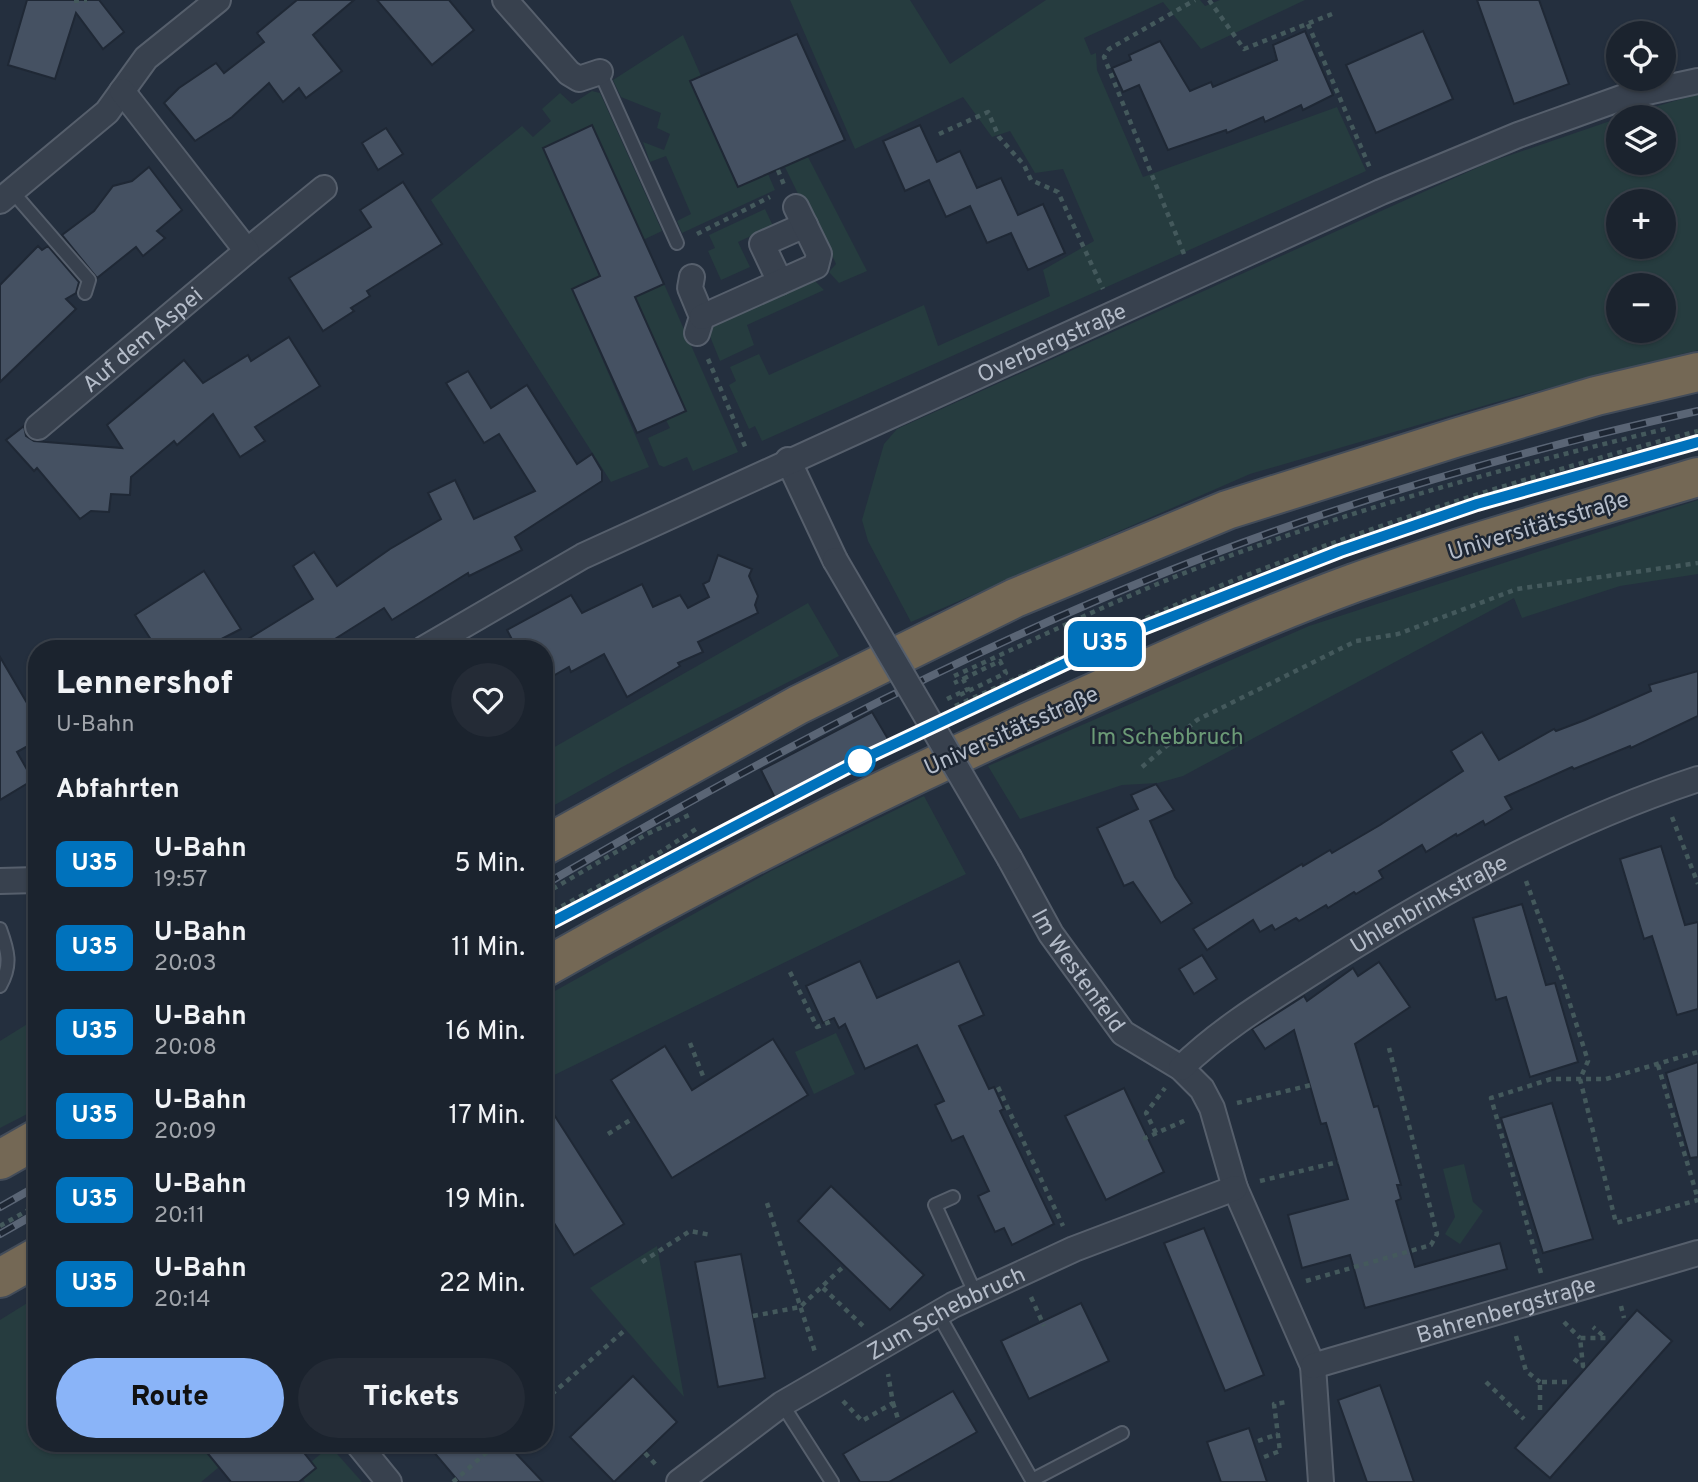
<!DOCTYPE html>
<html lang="de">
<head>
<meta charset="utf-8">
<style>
	:root { --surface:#1b232e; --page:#242b36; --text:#f1f3f6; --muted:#a0a4aa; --line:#39404a; --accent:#8ab4f8 }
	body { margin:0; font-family:Overpass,sans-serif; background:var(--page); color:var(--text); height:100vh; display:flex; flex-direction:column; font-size:26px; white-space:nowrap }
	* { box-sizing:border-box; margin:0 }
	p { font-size:23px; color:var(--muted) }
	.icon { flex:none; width:38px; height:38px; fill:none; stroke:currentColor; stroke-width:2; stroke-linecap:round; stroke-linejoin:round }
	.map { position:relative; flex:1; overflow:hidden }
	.details { position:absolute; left:28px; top:640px; width:525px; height:812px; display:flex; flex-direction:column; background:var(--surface); border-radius:28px; box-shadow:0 2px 5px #0004,0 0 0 2px var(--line) }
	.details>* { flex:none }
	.badge { padding:0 14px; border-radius:10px; font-size:24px; line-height:46px }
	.controls { position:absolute; left:1606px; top:21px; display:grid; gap:14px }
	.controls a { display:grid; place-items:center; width:70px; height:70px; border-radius:50%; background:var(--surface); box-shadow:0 2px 5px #0004,0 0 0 2px var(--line); font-size:35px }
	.map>.badge { position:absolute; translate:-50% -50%; box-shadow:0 0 0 4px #fff }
	h2 { padding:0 28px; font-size:26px; line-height:63px }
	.round { display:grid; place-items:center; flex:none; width:74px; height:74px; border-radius:37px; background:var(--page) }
	.headline { display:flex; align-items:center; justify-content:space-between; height:119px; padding:0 28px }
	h1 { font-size:33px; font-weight:800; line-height:52px }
	.button { display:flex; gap:14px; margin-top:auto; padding:14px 28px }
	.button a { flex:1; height:80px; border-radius:42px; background:var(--accent); color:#111; font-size:28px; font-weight:800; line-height:80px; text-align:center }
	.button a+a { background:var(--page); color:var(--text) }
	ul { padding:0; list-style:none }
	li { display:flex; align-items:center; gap:21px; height:84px; padding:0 28px }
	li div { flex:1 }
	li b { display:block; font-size:26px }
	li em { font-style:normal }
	li .badge { min-width:77px; font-weight:700; text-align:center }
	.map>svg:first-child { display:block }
	.green { fill:#263c3f; fill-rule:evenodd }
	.building { fill:#455162; stroke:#1f2835; stroke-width:2 }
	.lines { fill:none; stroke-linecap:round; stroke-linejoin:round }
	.lane-casing { stroke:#565f6c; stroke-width:16 }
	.street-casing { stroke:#565f6c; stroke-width:28 }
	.highway-casing { stroke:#434c59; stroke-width:42 }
	.path { stroke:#44595c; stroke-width:4.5; stroke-dasharray:5 5; stroke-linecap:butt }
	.lane { stroke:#38414e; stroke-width:12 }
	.street { stroke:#38414e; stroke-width:24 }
	.highway { stroke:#746855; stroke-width:38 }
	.rail-casing { stroke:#5a6575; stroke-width:8 }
	.rail { stroke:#1d2633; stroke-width:5; stroke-dasharray:16; stroke-linecap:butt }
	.street-bridge-casing { stroke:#565f6c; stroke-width:28; stroke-linecap:butt }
	.street-bridge { stroke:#38414e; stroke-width:24 }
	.line-casing { stroke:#fff; stroke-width:16 }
	.line { stroke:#0072bc; stroke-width:10 }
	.stop-dot { fill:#fff; stroke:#0072bc; stroke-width:3.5 }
	.labels { text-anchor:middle; stroke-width:5; stroke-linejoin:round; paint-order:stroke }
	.street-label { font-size:23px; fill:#b4bcc9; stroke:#1d2633 }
	.park-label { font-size:23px; fill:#6b9a76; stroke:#1d2633 }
</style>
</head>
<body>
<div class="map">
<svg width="1698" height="1482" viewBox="0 0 1698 1482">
	<rect width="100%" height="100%" fill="#242f3e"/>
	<g class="green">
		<path d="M790 0H910L950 64 1046 0H1200L1205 6 1220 0H1305L1201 49 1163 2 1084 38 1091 55 1096 53 1097 70 1143 177 1337 107 1366 171 762 441 755 426 749 429 729 385 736 381 730 367 759 354 769 375 924 305 938 346 1050 296 1043 270 1094 241 1063 169 1035 173 1010 131 992 137 963 97 855 149Z"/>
		<path d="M683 35 701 76 691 82 737 187 768 174 775 190 682 233 677 221 691 214 666 156 650 162 643 142 664 150 670 134 657 128 661 113 621 97 613 80Z"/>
		<path d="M592 91 600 93 662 231 643 240 592 126 543 148 600 276 572 289 649 467 611 482 431 200 522 126 533 137 551 121 542 109 560 93 572 104Z"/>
		<path d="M1698 94V350L1514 397 1250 474 911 622 868 541 862 520 884 444 897 429 1490 162 1619 118V163H1664V117H1621ZM1619 201H1664V247H1619ZM1619 285H1664V331H1619Z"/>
		<path d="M808 157 867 271 839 283 829 272 836 264 810 206 803 204 785 167Z"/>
		<path d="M765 209 773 226 738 242 750 267 721 280 708 251 715 248 709 235Z"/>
		<path d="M814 280 824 290 747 325 754 345 720 361 707 329Z"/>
		<path d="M664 284 738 452 693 471 687 457 664 467 659 465 648 438 670 428 666 420 686 410 635 297Z"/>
		<path d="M1698 500V574L1620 586 1522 618 1514 598 1183 776 1158 783 1122 785 1020 819 988 766 1309 626Z"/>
		<path d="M808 603 839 656 622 767 544 811V753Z"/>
		<path d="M924 796 966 874 544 1080V997L771 871Z"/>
		<path d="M37 1018V1109L0 1128V1041Z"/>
		<path d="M836 1033 855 1074 814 1094 795 1052Z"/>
		<path d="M1464 1164 1473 1202 1483 1211 1460 1244 1445 1234 1455 1217 1443 1169Z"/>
		<path d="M657 1246 684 1397 590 1288Z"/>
		<path d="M37 1297V1444H200L219 1467 201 1482H0V1320Z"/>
		<path d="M330 1446 362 1482H305L303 1479 316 1468 311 1462Z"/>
	</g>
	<g class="building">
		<path d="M27 0H99L124 32 103 49 76 13 55 79 8 65Z"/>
		<path d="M297 0H354L313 35 342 71 306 98 299 88 283 102 269 83 232 117 195 141 164 103 179 88 216 63 224 73 264 42 257 33Z"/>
		<path d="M377 0H449L474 30 432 65Z"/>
		<path d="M1477 0H1539L1569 84 1514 104Z"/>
		<path d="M1305 31 1333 95 1303 110 1301 105 1265 122 1263 117 1227 133 1226 130 1168 150 1139 85 1123 92 1112 68 1131 60 1129 55 1160 41 1190 91 1211 82 1213 87 1277 60 1273 45Z"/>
		<path d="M1423 31 1453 99 1376 133 1346 65Z"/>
		<path d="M797 34 845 140 738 187 690 81Z"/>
		<path d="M592 125 664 284 635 297 686 411 637 433 572 289 600 276 543 148Z"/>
		<path d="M920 125 937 162 960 151 977 188 1001 178 1018 215 1043 204 1065 253 1028 270 1011 233 987 243 970 206 946 217 929 180 905 191 883 141Z"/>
		<path d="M386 128 403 154 378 170 362 143Z"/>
		<path d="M149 167 182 210 157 231 165 238 143 256 136 247 97 278 62 235 94 211 113 186 132 181Z"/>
		<path d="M403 182 442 244 367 291 370 296 351 308 354 311 323 331 289 278 371 227 360 210Z"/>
		<path d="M38 246 42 250 48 246 79 282 76 293 66 299 76 309 0 382V285Z"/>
		<path d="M289 337 320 386 255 427 265 441 240 457 213 414 177 445 174 441 131 477 130 495 111 494 109 512 91 511 80 519 37 468 34 471 6 440 24 426 26 436 34 441 122 448 107 425 184 360 203 383 248 355 251 361Z"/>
		<path d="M468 371 491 408 527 385 577 464 592 454 602 471V481L515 537 522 550 469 576 468 573 392 620 384 608 319 649H232L313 599 293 566 314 552 337 586 390 549 441 519 428 493 455 480 474 519 535 491 499 434 484 443 446 383Z"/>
		<path d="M718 555 752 569 749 576 758 596 755 605 758 613 698 642 703 652 678 663 680 666 627 697 604 654 571 672 569 667 544 681V649H517L507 630 571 595 582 613 642 584 653 607 680 595 688 608 709 597 703 584 709 581Z"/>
		<path d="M204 571 241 629 202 649H157L135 615Z"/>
		<path d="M0 657 37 720V741L17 752 33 780 0 800Z"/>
		<path d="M1698 671V716L1631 748 1630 746 1574 769 1572 767 1505 797 1512 809 1485 825 1483 821 1457 836 1456 834 1426 852 1422 845 1379 871 1383 878 1356 894 1354 892 1328 908 1326 905 1299 921 1296 918 1275 930 1272 925 1260 932 1253 920 1207 950 1193 929 1302 864 1303 866 1330 850 1332 853 1380 825 1463 771 1451 751 1482 732 1499 760 1554 729 1556 731 1585 720 1651 691 1649 685Z"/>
		<path d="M872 712 888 739 775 798 761 770Z"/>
		<path d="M1156 784 1174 810 1150 821 1175 877 1192 903 1161 923 1133 882 1124 886 1097 828 1138 809 1131 795Z"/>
		<path d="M1661 846 1685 925 1698 922V1009L1677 1015 1652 936 1644 939 1620 859Z"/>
		<path d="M1522 904 1546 985 1555 983 1578 1062 1530 1077 1506 997 1496 1000 1473 918Z"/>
		<path d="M1202 955 1217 979 1194 994 1179 969Z"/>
		<path d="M860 961 877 998 959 961 984 1015 959 1026 989 1089 994 1087 1004 1109 1000 1111 1054 1224 1012 1245 1004 1228 995 1232 978 1196 989 1191 963 1136 952 1141 935 1105 944 1101 917 1045 865 1069 845 1024 839 1028 834 1018 823 1023 806 986Z"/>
		<path d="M1379 962 1410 1007 1355 1044 1374 1107 1378 1106 1401 1185H1397L1401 1199 1396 1201 1415 1267 1500 1243 1507 1269 1365 1308 1350 1255 1302 1268 1288 1215 1348 1199 1326 1123 1321 1124 1294 1030 1265 1049 1252 1029 1304 996 1307 1001 1353 968 1358 976Z"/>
		<path d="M773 1039 808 1095 672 1178 611 1080 665 1046 692 1090Z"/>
		<path d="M1698 1062V1157L1690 1158 1666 1073Z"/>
		<path d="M1124 1088 1164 1172 1106 1200 1065 1116Z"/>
		<path d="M544 1099 624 1224 574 1255 544 1207Z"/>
		<path d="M1552 1103 1593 1239 1543 1253 1501 1118Z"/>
		<path d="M831 1186 924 1275 890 1310 798 1221Z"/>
		<path d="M1204 1228 1264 1375 1225 1391 1164 1243Z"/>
		<path d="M741 1254 765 1378 718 1387 695 1262Z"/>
		<path d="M1081 1303 1109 1361 1029 1399 1001 1341Z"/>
		<path d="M1637 1310 1672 1341 1550 1478 1515 1448Z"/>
		<path d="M633 1376 677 1422 614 1482 570 1437Z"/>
		<path d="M1380 1385 1390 1413 1414 1482H1367L1338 1400Z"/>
		<path d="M953 1391 977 1432 889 1482H860L843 1454Z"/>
		<path d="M1249 1428 1267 1482H1221L1207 1442Z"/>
		<path d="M200 1444H297L316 1468 299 1482H231Z"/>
		<path d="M427 1444H507L543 1482H459Z"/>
	</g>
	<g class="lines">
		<defs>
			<g id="lane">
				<path d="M600 72 677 243"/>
				<path d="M11 190 89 280 85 293"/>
				<path d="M0 929C8 951 12 965 0 986"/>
				<path d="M953 1197 935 1205 976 1295"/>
				<path d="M938 1314 1032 1480 1122 1433"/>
				<path d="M782 1404 832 1482"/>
			</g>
			<g id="street">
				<path d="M505 0 569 73 579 79 600 72"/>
				<path d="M0 201 107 112 146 58 218 0"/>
				<path d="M247 251 324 188"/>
				<path d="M692 277 690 288 702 317 697 333"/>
				<path d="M780 282 762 244 805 225"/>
				<path d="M702 317 816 266 819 254 796 207"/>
				<path id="s1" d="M38 427 247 251 122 91"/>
				<path d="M788 460 835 560"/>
				<path id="s2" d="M423 649 583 556 1381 192 1518 135 1624 97 1698 81"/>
				<path id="s3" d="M1010 859 1051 934 1123 1033 1181 1068 1202 1089 1212 1108 1235 1188 1313 1366 1321 1482"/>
				<path d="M0 881 37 880"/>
				<path id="s4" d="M1181 1068C1224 1026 1276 996 1327 963 1443 890 1567 822 1698 779"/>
				<path id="s5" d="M1313 1366 1698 1253"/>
				<path d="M358 1444 389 1482"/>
				<path id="s6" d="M679 1482 782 1404 953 1305 1074 1249 1235 1188"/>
			</g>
			<g id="highway">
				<path d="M544 846 798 705 1015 598 1227 510 1455 438 1596 396 1698 372"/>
				<path d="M544 968C711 873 882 788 1057 709 1155 665 1253 620 1354 583 1467 543 1583 511 1698 477"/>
				<path d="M0 1160 37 1139"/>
				<path d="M0 1278 37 1257"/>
			</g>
		</defs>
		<use href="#lane" class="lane-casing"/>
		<use href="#street" class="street-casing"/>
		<use href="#highway" class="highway-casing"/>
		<g class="path">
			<path d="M1209 0 1244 49 1332 14"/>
			<path d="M74 1 87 0"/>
			<path d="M1308 24 1370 168"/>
			<path d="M939 134 988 112 999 137 1024 165 1031 180 1058 192 1103 289"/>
			<path d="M778 170 784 185"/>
			<path d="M697 234 770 197"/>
			<path d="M1184 254 1104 57 1109 49 1195 0"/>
			<path d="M708 359 747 451"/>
			<path d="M954 676C1030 642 1104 605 1182 574 1340 512 1504 468 1669 428"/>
			<path d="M960 695 1006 673 1000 661 963 679"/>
			<path d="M947 699 968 689 963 679 954 683"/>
			<path d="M955 706C1057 661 1156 610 1260 570 1403 515 1550 470 1698 431"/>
			<path d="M1142 767 1197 720 1356 641 1398 634 1517 589 1698 563"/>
			<path d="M1672 817 1698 884"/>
			<path d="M1526 881 1563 982 1588 1061 1580 1079 1616 1223 1698 1200"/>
			<path d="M544 894 647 834 689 815"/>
			<path d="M544 916 651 858 696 829"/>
			<path d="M31 949 37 958"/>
			<path d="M790 972 817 1027 832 1021"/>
			<path d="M690 1043 703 1076"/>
			<path d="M1658 1065 1698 1199"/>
			<path d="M998 1087 1063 1226"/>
			<path d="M1237 1103 1311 1085"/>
			<path d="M1156 1133 1146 1113 1165 1088"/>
			<path d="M608 1134 632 1119"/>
			<path d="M1143 1139 1186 1120"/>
			<path d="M1260 1181 1338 1162"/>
			<path d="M767 1203 815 1352"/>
			<path d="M0 1226 37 1205"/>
			<path d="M642 1262 690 1231 711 1235"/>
			<path d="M1541 1273 1491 1098 1551 1079H1606L1698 1052"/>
			<path d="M1306 1281 1431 1245 1437 1234 1389 1048"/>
			<path d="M823 1288 863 1326"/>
			<path d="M1031 1297 1044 1326"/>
			<path d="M1621 1306 1624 1318"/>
			<path d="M753 1316 800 1307 844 1266"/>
			<path d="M1564 1322 1580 1338"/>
			<path d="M1516 1336 1526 1371 1540 1382"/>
			<path d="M1574 1359 1583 1366 1580 1338H1606L1593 1327"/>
			<path d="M1486 1382 1524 1419"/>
			<path d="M544 1401 625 1330"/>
			<path d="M843 1401 862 1421 893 1403 888 1374"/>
			<path d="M893 1403 899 1422"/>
			<path d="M1540 1410V1382H1568"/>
			<path d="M1258 1441 1278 1434"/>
			<path d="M645 1453 657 1466"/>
			<path d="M1264 1457 1280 1451 1274 1404 1287 1402"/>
			<path d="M453 1482 496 1444"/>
		</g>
		<use href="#lane" class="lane"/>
		<use href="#street" class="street"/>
		<use href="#highway" class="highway"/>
		<defs>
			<g id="rail">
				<path d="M544 885C736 773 933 667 1139 583 1319 509 1508 453 1698 411"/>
				<path d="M544 926 867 757 1125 635 1340 551 1500 497 1698 442"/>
				<path d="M0 1207 37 1186"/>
				<path d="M0 1234 37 1213"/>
			</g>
		</defs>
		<use href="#rail" class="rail-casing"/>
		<use href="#rail" class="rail"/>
		<defs>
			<path id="street-bridge" d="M835 560 1010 859"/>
		</defs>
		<use href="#street-bridge" class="street-bridge-casing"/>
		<use href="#street-bridge" class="street-bridge"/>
	</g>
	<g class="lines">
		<defs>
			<path id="line" d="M544 926 867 757 1125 635 1340 551 1477 504 1698 442"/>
		</defs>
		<use href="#line" class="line-casing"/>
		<use href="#line" class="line"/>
	</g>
	<circle class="stop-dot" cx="860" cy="761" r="14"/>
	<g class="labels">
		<g class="street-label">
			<text dy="8" stroke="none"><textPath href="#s1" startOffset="136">Auf dem Aspei</textPath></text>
			<text dy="8" stroke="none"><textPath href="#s2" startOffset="700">Overbergstraße</textPath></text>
			<text transform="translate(1538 525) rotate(-17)" y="8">Universitätsstraße</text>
			<text transform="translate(1011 730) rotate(-24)" y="8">Universitätsstraße</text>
			<text dy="8" stroke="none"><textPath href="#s4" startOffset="298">Uhlenbrinkstraße</textPath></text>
			<text dy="8" stroke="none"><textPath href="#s3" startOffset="131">Im Westenfeld</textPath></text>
			<text dy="8" stroke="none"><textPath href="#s5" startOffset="201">Bahrenbergstraße</textPath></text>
			<text dy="8" stroke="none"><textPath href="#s6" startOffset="317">Zum Schebbruch</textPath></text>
		</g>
		<g class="park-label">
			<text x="1167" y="744">Im Schebbruch</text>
		</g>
	</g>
</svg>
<div class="controls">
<a><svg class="icon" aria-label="locate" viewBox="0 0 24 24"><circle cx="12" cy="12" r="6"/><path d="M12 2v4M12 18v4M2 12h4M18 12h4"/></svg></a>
<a><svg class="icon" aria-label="layers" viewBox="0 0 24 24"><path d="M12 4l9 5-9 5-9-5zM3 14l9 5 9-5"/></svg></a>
<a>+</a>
<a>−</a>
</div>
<b class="badge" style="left:1105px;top:644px;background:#0072bc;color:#fff">U35</b>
<section class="details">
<div class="headline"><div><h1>Lennershof</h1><p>U-Bahn</p></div><a class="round"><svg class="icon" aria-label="heart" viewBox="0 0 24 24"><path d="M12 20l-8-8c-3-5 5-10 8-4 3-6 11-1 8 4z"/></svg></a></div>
<h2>Abfahrten</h2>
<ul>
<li><span class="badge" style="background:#0072bc;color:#fff">U35</span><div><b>U-Bahn</b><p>19:57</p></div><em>5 Min.</em></li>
<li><span class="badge" style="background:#0072bc;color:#fff">U35</span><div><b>U-Bahn</b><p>20:03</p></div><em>11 Min.</em></li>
<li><span class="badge" style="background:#0072bc;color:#fff">U35</span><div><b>U-Bahn</b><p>20:08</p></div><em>16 Min.</em></li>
<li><span class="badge" style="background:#0072bc;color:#fff">U35</span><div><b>U-Bahn</b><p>20:09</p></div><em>17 Min.</em></li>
<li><span class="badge" style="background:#0072bc;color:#fff">U35</span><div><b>U-Bahn</b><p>20:11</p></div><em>19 Min.</em></li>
<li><span class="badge" style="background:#0072bc;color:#fff">U35</span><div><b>U-Bahn</b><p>20:14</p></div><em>22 Min.</em></li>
</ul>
<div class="button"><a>Route</a><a>Tickets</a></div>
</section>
</div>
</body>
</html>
